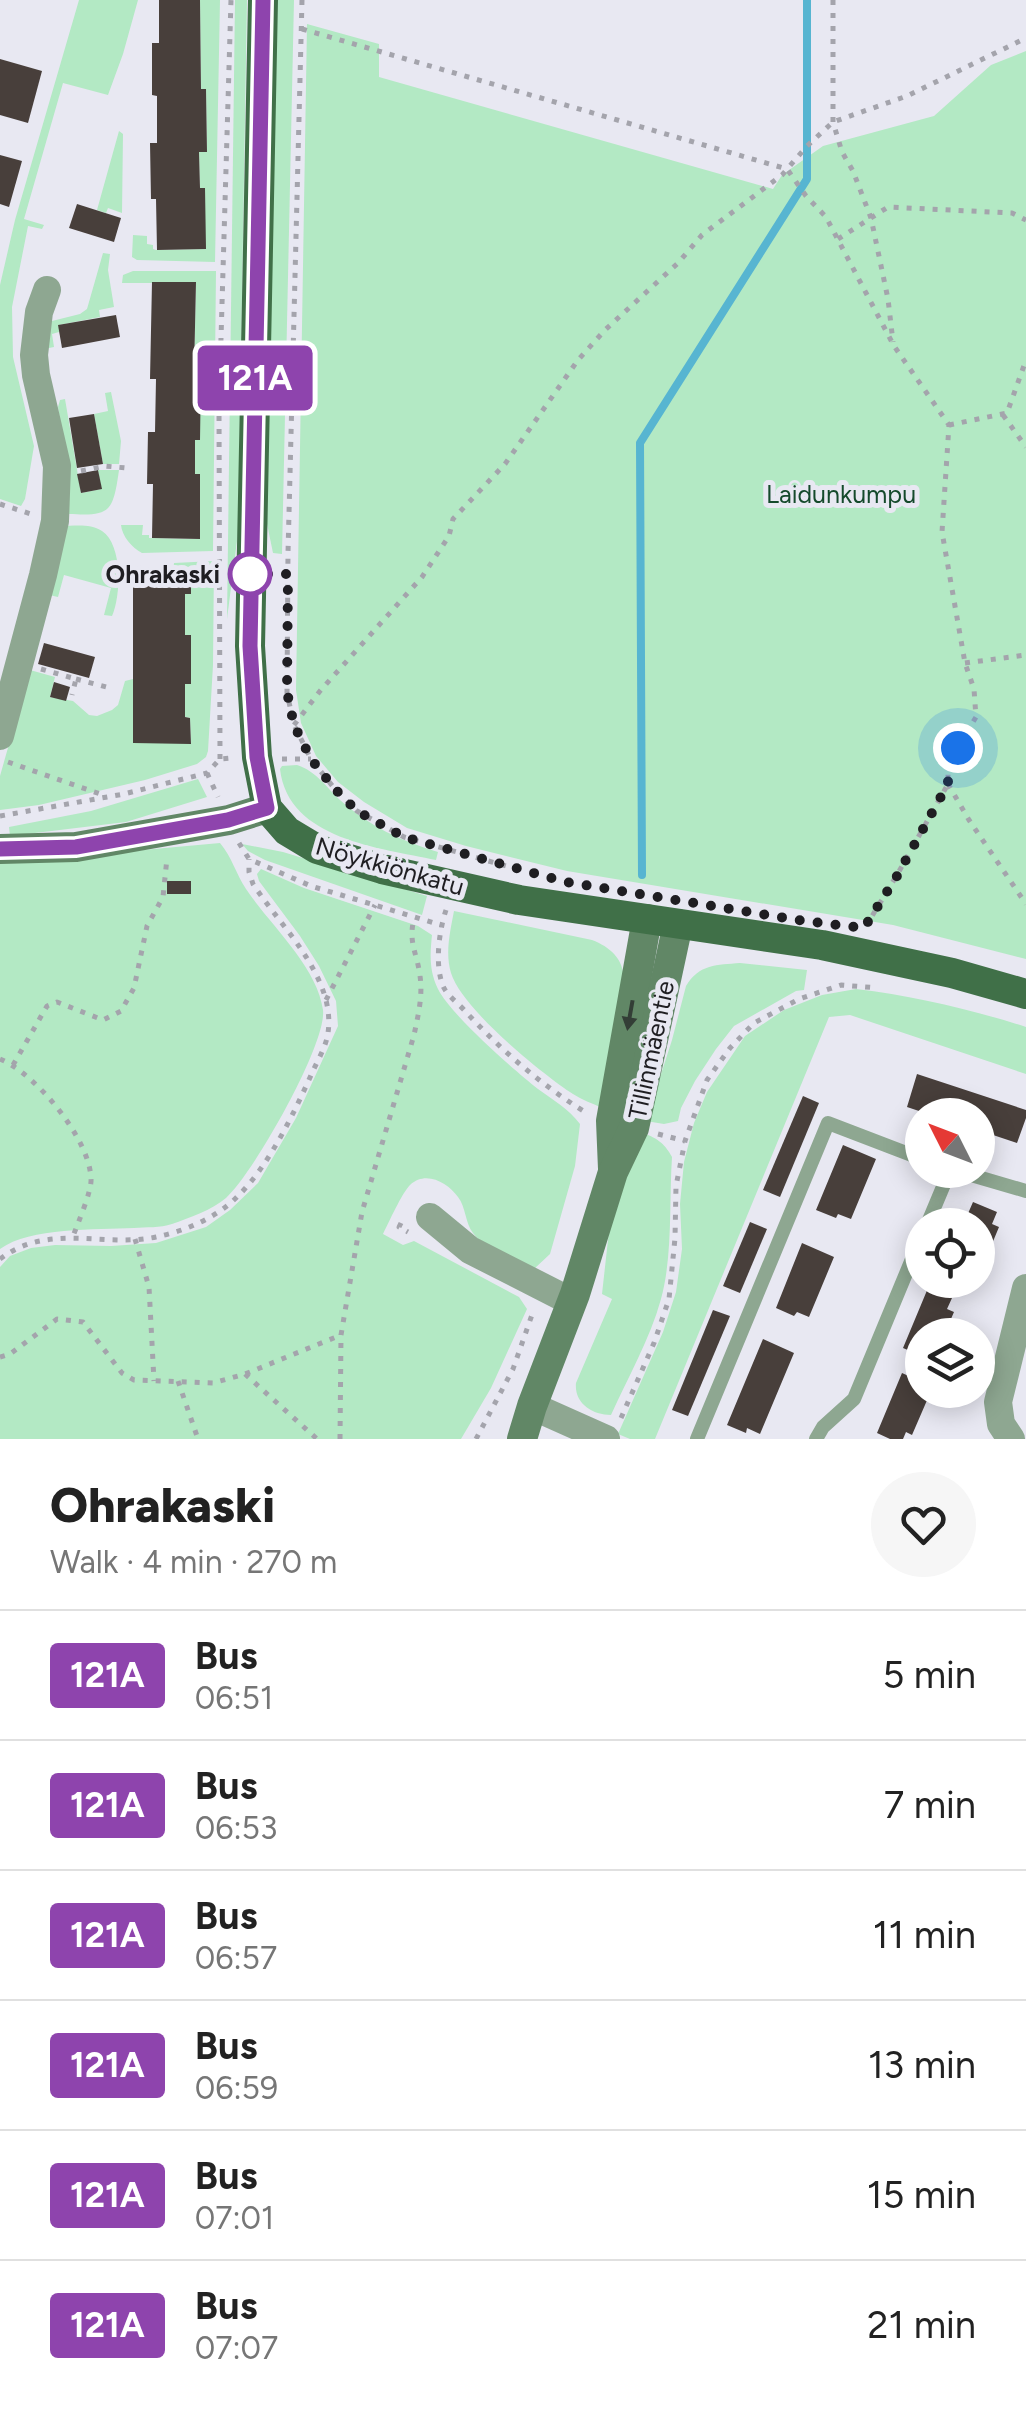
<!DOCTYPE html>
<html lang="en">
<head>
<meta charset="utf-8">
<style>
	:root { --surface:#fff; --page:#f6f6f6; --text:#222; --muted:#767676; --line:#e0e0e0 }
	body { margin:0; font-family:Figtree,sans-serif; background:var(--page); color:var(--text); height:100vh; display:flex; flex-direction:column; font-size:38px; white-space:nowrap }
	* { box-sizing:border-box; margin:0 }
	p { font-size:32px; color:var(--muted) }
	.icon { flex:none; width:55px; height:55px; fill:none; stroke:currentColor; stroke-width:2; stroke-linecap:round; stroke-linejoin:round }
	.map { position:relative; height:1439px; overflow:hidden }
	.panel { display:flex; flex-direction:column; background:var(--surface); flex:1 }
	.panel>* { flex:none }
	.badge { padding:0 20px; border-radius:8px; font-size:35px; line-height:65px }
	.needle { width:65px; rotate:312deg }
	.controls { position:absolute; left:905px; top:1098px; display:grid; gap:20px }
	.controls a { display:grid; place-items:center; width:90px; height:90px; border-radius:50%; background:var(--surface); box-shadow:0 5px 25px #0003; font-size:50px }
	.you { position:absolute; width:50px; height:50px; margin:-25px; border:8px solid #fff; border-radius:50%; background:#1a73e8; box-shadow:0 0 0 15px #1a73e833 }
	.map>.badge { position:absolute; translate:-50% -50%; box-shadow:0 0 0 5px #fff }
	.round { display:grid; place-items:center; flex:none; width:105px; height:105px; border-radius:52px; background:var(--page) }
	.summary { display:flex; align-items:center; justify-content:space-between; height:170px; padding:0 50px }
	h1 { font-size:48px; font-weight:800; line-height:75px }
	ul { padding:0; list-style:none }
	li { display:flex; align-items:center; gap:30px; height:130px; padding:0 50px; border-top:2px solid var(--line) }
	li div { flex:1 }
	li b { display:block; font-size:38px }
	li em { font-style:normal }
	li .badge { min-width:110px; font-weight:700; text-align:center }
	.map>svg:first-child { display:block }
	.green { fill:#b3e9c4 }
	.lines { fill:none; stroke-linecap:round; stroke-linejoin:round }
	.stream { stroke:#57b5d1; stroke-width:8 }
	.building { fill:#483f3b }
	.path { stroke:#a4a4ac; stroke-width:5; stroke-dasharray:5 8; stroke-linecap:butt }
	.lane { stroke:#8ea791; stroke-width:14 }
	.street { stroke:#8ea791; stroke-width:28 }
	.secondary { stroke:#618766; stroke-width:30 }
	.primary { stroke:#407048; stroke-width:30 }
	.oneway { fill:#333e36 }
	.line-casing { stroke:#fff; stroke-width:22 }
	.line { stroke:#8e44ad; stroke-width:15 }
	.walk { stroke:#1f1e22; stroke-width:10; stroke-dasharray:0 18 }
	.stop-dot { fill:#fff; stroke:#8e44ad; stroke-width:5 }
	.labels { text-anchor:middle; stroke-width:10; stroke-linejoin:round; paint-order:stroke }
	.park-label { font-size:25px; fill:#154a2c; stroke:#e8e8f2 }
	.stop-label { font-size:25px; font-weight:bold; fill:#1f1e22; stroke:#e8e8f2; text-anchor:end }
	.street-label { font-size:25px; fill:#1f1e22; stroke:#e8e8f2 }
</style>
</head>
<body>
<div class="map">
<svg width="1026" height="1439" viewBox="0 0 1026 1439">
	<rect width="100%" height="100%" fill="#e8e8f2"/>
	<g class="green">
		<path d="M79 0H138L123 54 108 95 63 83 24 219 44 225 42 229 28 226 12 307 13 357 34 446 25 499 21 506 0 499V285L15 220Z"/>
		<path d="M200 0H220L215 262 137 260 132 257 133 235 147 236V244L153 245V249L156 250 205 249V188H200L199 152 207 151 206 90 201 89Z"/>
		<path d="M235 0H247L238 533 227 619Z"/>
		<path d="M276 0H294L282 554 273 553 265 514Z"/>
		<path d="M307 24 379 44V77L773 189 782 175 823 146 934 116 991 65 1026 51V959L893 925 567 871 466 846 407 828 364 802 338 782 316 756 301 723 296 690Z"/>
		<path d="M119 131 123 134 122 213 108 208 106 213 97 210Z"/>
		<path d="M103 253 110 254 108 270 114 307 99 310 100 317 59 325V332L52 334 54 347 49 348 47 329 52 321 80 314 87 309Z"/>
		<path d="M133 271H216L213 551 142 553C132 548 122 536 121 525H143L142 535H149V538L200 539V475L195 474V440H199L201 373 194 372 196 283H122L123 275Z"/>
		<path d="M111 392 121 441 119 464H103L94 414 108 411 105 393Z"/>
		<path d="M65 399 81 493 101 489 98 470H119C113 513 110 516 69 514L66 457 58 407 60 400Z"/>
		<path d="M61 526C74 526 90 523 102 531 123 545 121 596 112 616L104 615 111 588 64 575 58 597 45 594Z"/>
		<path d="M214 561 213 665 208 751 206 757 197 764 145 780 39 805 0 810V776L30 670 55 677 50 697 73 701 89 715 97 716 112 710 118 705 125 681 133 679V743H191L190 718 185 717V684H191V636L185 635V594L191 593V573H173L174 563Z"/>
		<path d="M297 765C316 771 326 787 340 800 371 827 399 840 438 852L436 860C381 848 288 840 280 769L282 766Z"/>
		<path d="M198 779 207 797 126 822 10 836 9 827 91 811Z"/>
		<path d="M220 843C232 857 236 874 246 889 270 925 317 966 323 1010 327 1044 253 1174 226 1198 212 1210 189 1218 172 1224 160 1228 146 1227 134 1228 96 1230 30 1227 0 1249V863Z"/>
		<path d="M242 844 283 852 427 896 422 915 265 860 248 851Z"/>
		<path d="M261 869 304 888 418 926 432 935C430 954 429 971 438 989 450 1014 514 1070 538 1089 553 1100 569 1109 580 1124L575 1166 550 1254 534 1269C515 1260 486 1251 473 1233 465 1223 466 1207 458 1197 448 1183 426 1170 410 1185 402 1193 389 1222 383 1234L403 1245 414 1241 519 1297 527 1309 491 1388 461 1439H0V1267L10 1256 31 1248 55 1245 111 1246 156 1243 206 1227 230 1210 258 1183 296 1118 338 1026 336 1001 319 966 300 936 259 881 257 874Z"/>
		<path d="M454 911 592 940C610 947 623 958 624 979L602 1108C592 1103 582 1100 573 1094 541 1073 462 1009 451 973 445 953 450 932 454 911Z"/>
		<path d="M740 963 807 970 804 990 796 991 734 1026 716 1049 695 1081 681 1108 678 1121 664 1124 646 1121 672 1040 686 986C699 964 717 965 740 963Z"/>
		<path d="M856 989C914 996 970 1009 1026 1027V1074L850 1015 829 1017 655 1439H630L618 1434 663 1332 676 1292 682 1249 680 1204 684 1162 694 1123 707 1092 745 1036 784 1010 822 995Z"/>
		<path d="M641 1132C656 1138 664 1142 672 1157 669 1202 673 1255 661 1299 650 1339 628 1377 611 1415 592 1415 574 1403 576 1383L612 1299 602 1294 609 1231Z"/>
	</g>
	<g class="lines">
		<path class="stream" d="M642 875 640 443 807 179V0"/>
	</g>
	<g class="building">
		<path d="M159 0H200L201 89H206L207 152H199L200 188H205L206 249 157 250 156 199H151L150 143H157V96L152 95V43H159Z"/>
		<path d="M0 59 42 71 28 123 0 115Z"/>
		<path d="M0 155 22 161 9 207 0 204Z"/>
		<path d="M77 204 121 218 114 242 69 228Z"/>
		<path d="M152 282H196L194 372H201L200 440H195V474H200V539L152 538 153 484H147L148 432H155L156 379H150Z"/>
		<path d="M116 315 120 337 62 348 58 325Z"/>
		<path d="M94 414 103 464 77 468 69 418Z"/>
		<path d="M98 470 102 489 81 493 77 474Z"/>
		<path d="M133 573H191V594H185V635H191V684H185V717L190 718 191 744 133 743Z"/>
		<path d="M44 643 95 657 89 678 38 664Z"/>
		<path d="M54 682 70 687 66 701 50 697Z"/>
		<rect x="167" y="881" width="24" height="13"/>
		<path d="M917 1074 1026 1110V1118L1017 1143 978 1130V1115H931L907 1107Z"/>
		<path d="M803 1096 819 1103 780 1197 763 1190Z"/>
		<path d="M843 1145 876 1159 851 1219 838 1214 836 1218 816 1210Z"/>
		<path d="M973 1202 997 1212 992 1224 999 1227 984 1263 978 1261V1225H963Z"/>
		<path d="M750 1222 767 1229 740 1293 723 1286Z"/>
		<path d="M802 1243 834 1257 809 1317 797 1312 794 1316 776 1308Z"/>
		<path d="M928 1288 952 1298 947 1309 954 1312 944 1335H922V1356L903 1348Z"/>
		<path d="M713 1310 730 1316 688 1416 672 1410Z"/>
		<path d="M763 1339 794 1353 760 1434 747 1428 746 1433 727 1425Z"/>
		<path d="M902 1373 922 1382 921 1395 928 1398 912 1435 906 1432 903 1439H890L877 1433Z"/>
	</g>
	<g class="lines">
		<g class="path">
			<path d="M302 0 288 553 287 693 294 725 311 759 334 788 357 811 404 837 513 868"/>
			<path d="M833 0V122L842 152 853 171 871 218 888 299 893 342"/>
			<path d="M302 29 787 169 806 196 826 217 894 346 949 425 942 532 965 663 974 689 976 717 948 765V784L897 875 866 926"/>
			<path d="M838 239 888 207 1012 213 1026 220"/>
			<path d="M1003 415 1026 447"/>
			<path d="M949 425 1007 413 1026 360"/>
			<path d="M81 471 105 466 126 468"/>
			<path d="M0 504 31 514"/>
			<path d="M965 663 1026 655"/>
			<path d="M41 669 76 679 72 695"/>
			<path d="M76 679 110 688"/>
			<path d="M294 725 320 691 422 577 449 536 453 519 505 464 578 360 605 330 678 263 702 235 782 175 807 146 833 122 907 96 1026 38"/>
			<path d="M220 759 219 406 231 0"/>
			<path d="M282 759H311"/>
			<path d="M8 762 106 796"/>
			<path d="M207 773 218 797"/>
			<path d="M948 784 969 820 1026 904"/>
			<path d="M0 816 124 794 207 773 220 759 231 758"/>
			<path d="M239 843 249 859 311 886 441 925"/>
			<path d="M446 910C439 931 434 967 444 988 448 996 459 1004 465 1011 501 1050 540 1084 585 1112"/>
			<path d="M326 1000 375 905"/>
			<path d="M0 1059C36 1074 90 1139 91 1179 92 1191 77 1225 72 1239"/>
			<path d="M13 1065 47 1006 57 1002 103 1020 121 1011 134 988 147 926 163 897 167 858"/>
			<path d="M658 1134 685 1141"/>
			<path d="M401 1223 399 1227 408 1232"/>
			<path d="M135 1239 149 1287 154 1381"/>
			<path d="M0 1259C49 1222 103 1248 156 1237 185 1231 216 1218 237 1197 269 1166 294 1113 312 1073 317 1062 324 1050 327 1038 330 1025 329 1013 326 1000 314 956 278 922 253 884L249 872V859"/>
			<path d="M0 1357 10 1354 57 1319 83 1322 122 1373 134 1380 213 1383 245 1374 341 1335"/>
			<path d="M245 1374 317 1439"/>
			<path d="M178 1381 198 1439"/>
			<path d="M621 1418 654 1343 669 1299 675 1238 676 1186 685 1141 707 1080 730 1048 754 1023 799 999 841 985 878 988"/>
			<path d="M340 1439 341 1335 362 1212 414 1035C418 1016 423 996 420 976 417 952 408 944 414 918"/>
			<path d="M476 1439 513 1369 534 1309"/>
		</g>
		<g class="lane">
			<path d="M954 1170 1026 1191"/>
			<path d="M927 1225 950 1170"/>
			<path d="M697 1439 828 1123 922 1159"/>
			<path d="M816 1439 823 1427 854 1399 922 1235"/>
		</g>
		<g class="street">
			<path d="M0 736 43 575 55 521 57 466 36 375 34 355 39 312 47 290"/>
			<path d="M430 1217 470 1250 572 1302"/>
			<path d="M532 1406 606 1439"/>
			<path d="M1011 1439 1001 1424 998 1402 1026 1288"/>
		</g>
		<g class="secondary">
			<path d="M0 849 76 847 229 820 267 808"/>
			<path d="M613 1169 611 1121 647 919"/>
			<path d="M522 1439 532 1406 575 1294 613 1172 634 1128 678 924"/>
		</g>
		<path class="primary" d="M263 0 250 646 257 757 267 808 287 831 317 849 382 869 519 900 822 945 952 973 1026 994"/>
	</g>
	<defs><path id="oneway-solid" d="M-6-.8H1V-3.2L6.5 0L1 3.2V.8H-6Z" transform="scale(2.5)"/></defs>
	<use class="oneway" href="#oneway-solid" transform="translate(630 1015) rotate(100)"/>
	<g class="lines">
		<defs>
			<path id="line" d="M0 849 76 847 228 820 267 808 257 757 250 646 263 0"/>
		</defs>
		<use href="#line" class="line-casing"/>
		<use href="#line" class="line"/>
		<path class="walk" d="M250 574H288L287 692 294 725 311 759 334 788 357 811 404 837 566 882 804 921 864 928 897 876 948 784V765L958 748"/>
	</g>
	<circle class="stop-dot" cx="250" cy="574" r="20"/>
	<g class="labels">
		<g class="park-label">
			<text x="841" y="503">Laidunkumpu</text>
		</g>
		<g class="stop-label">
			<text x="220" y="583">Ohrakaski</text>
		</g>
		<g class="street-label">
			<text transform="translate(390 866) rotate(16)" y="9">Nöykkiönkatu</text>
			<text transform="translate(651 1050) rotate(-78)" y="9">Tillinmäentie</text>
		</g>
	</g>
</svg>
<div class="controls">
<a><svg class="needle" viewBox="-14 -14 28 28"><path d="M0-13l5 13h-10z" fill="#e53935"/><path d="M0 13l5-13h-10z" fill="#767676"/></svg></a>
<a><svg class="icon" aria-label="locate" viewBox="0 0 24 24"><circle cx="12" cy="12" r="6"/><path d="M12 2v4M12 18v4M2 12h4M18 12h4"/></svg></a>
<a><svg class="icon" aria-label="layers" viewBox="0 0 24 24"><path d="M12 4l9 5-9 5-9-5zM3 14l9 5 9-5"/></svg></a>
</div>
<div class="you" style="left:958px;top:748px"></div>
<b class="badge" style="left:255px;top:378px;background:#8e44ad;color:#fff">121A</b>
</div>
<section class="panel">
<div class="summary"><div><h1>Ohrakaski</h1><p>Walk · 4 min · 270 m</p></div><a class="round"><svg class="icon" aria-label="heart" viewBox="0 0 24 24"><path d="M12 20l-8-8c-3-5 5-10 8-4 3-6 11-1 8 4z"/></svg></a></div>
<ul>
<li><span class="badge" style="background:#8e44ad;color:#fff">121A</span><div><b>Bus</b><p>06:51</p></div><em>5 min</em></li>
<li><span class="badge" style="background:#8e44ad;color:#fff">121A</span><div><b>Bus</b><p>06:53</p></div><em>7 min</em></li>
<li><span class="badge" style="background:#8e44ad;color:#fff">121A</span><div><b>Bus</b><p>06:57</p></div><em>11 min</em></li>
<li><span class="badge" style="background:#8e44ad;color:#fff">121A</span><div><b>Bus</b><p>06:59</p></div><em>13 min</em></li>
<li><span class="badge" style="background:#8e44ad;color:#fff">121A</span><div><b>Bus</b><p>07:01</p></div><em>15 min</em></li>
<li><span class="badge" style="background:#8e44ad;color:#fff">121A</span><div><b>Bus</b><p>07:07</p></div><em>21 min</em></li>
</ul>
</section>
</body>
</html>
